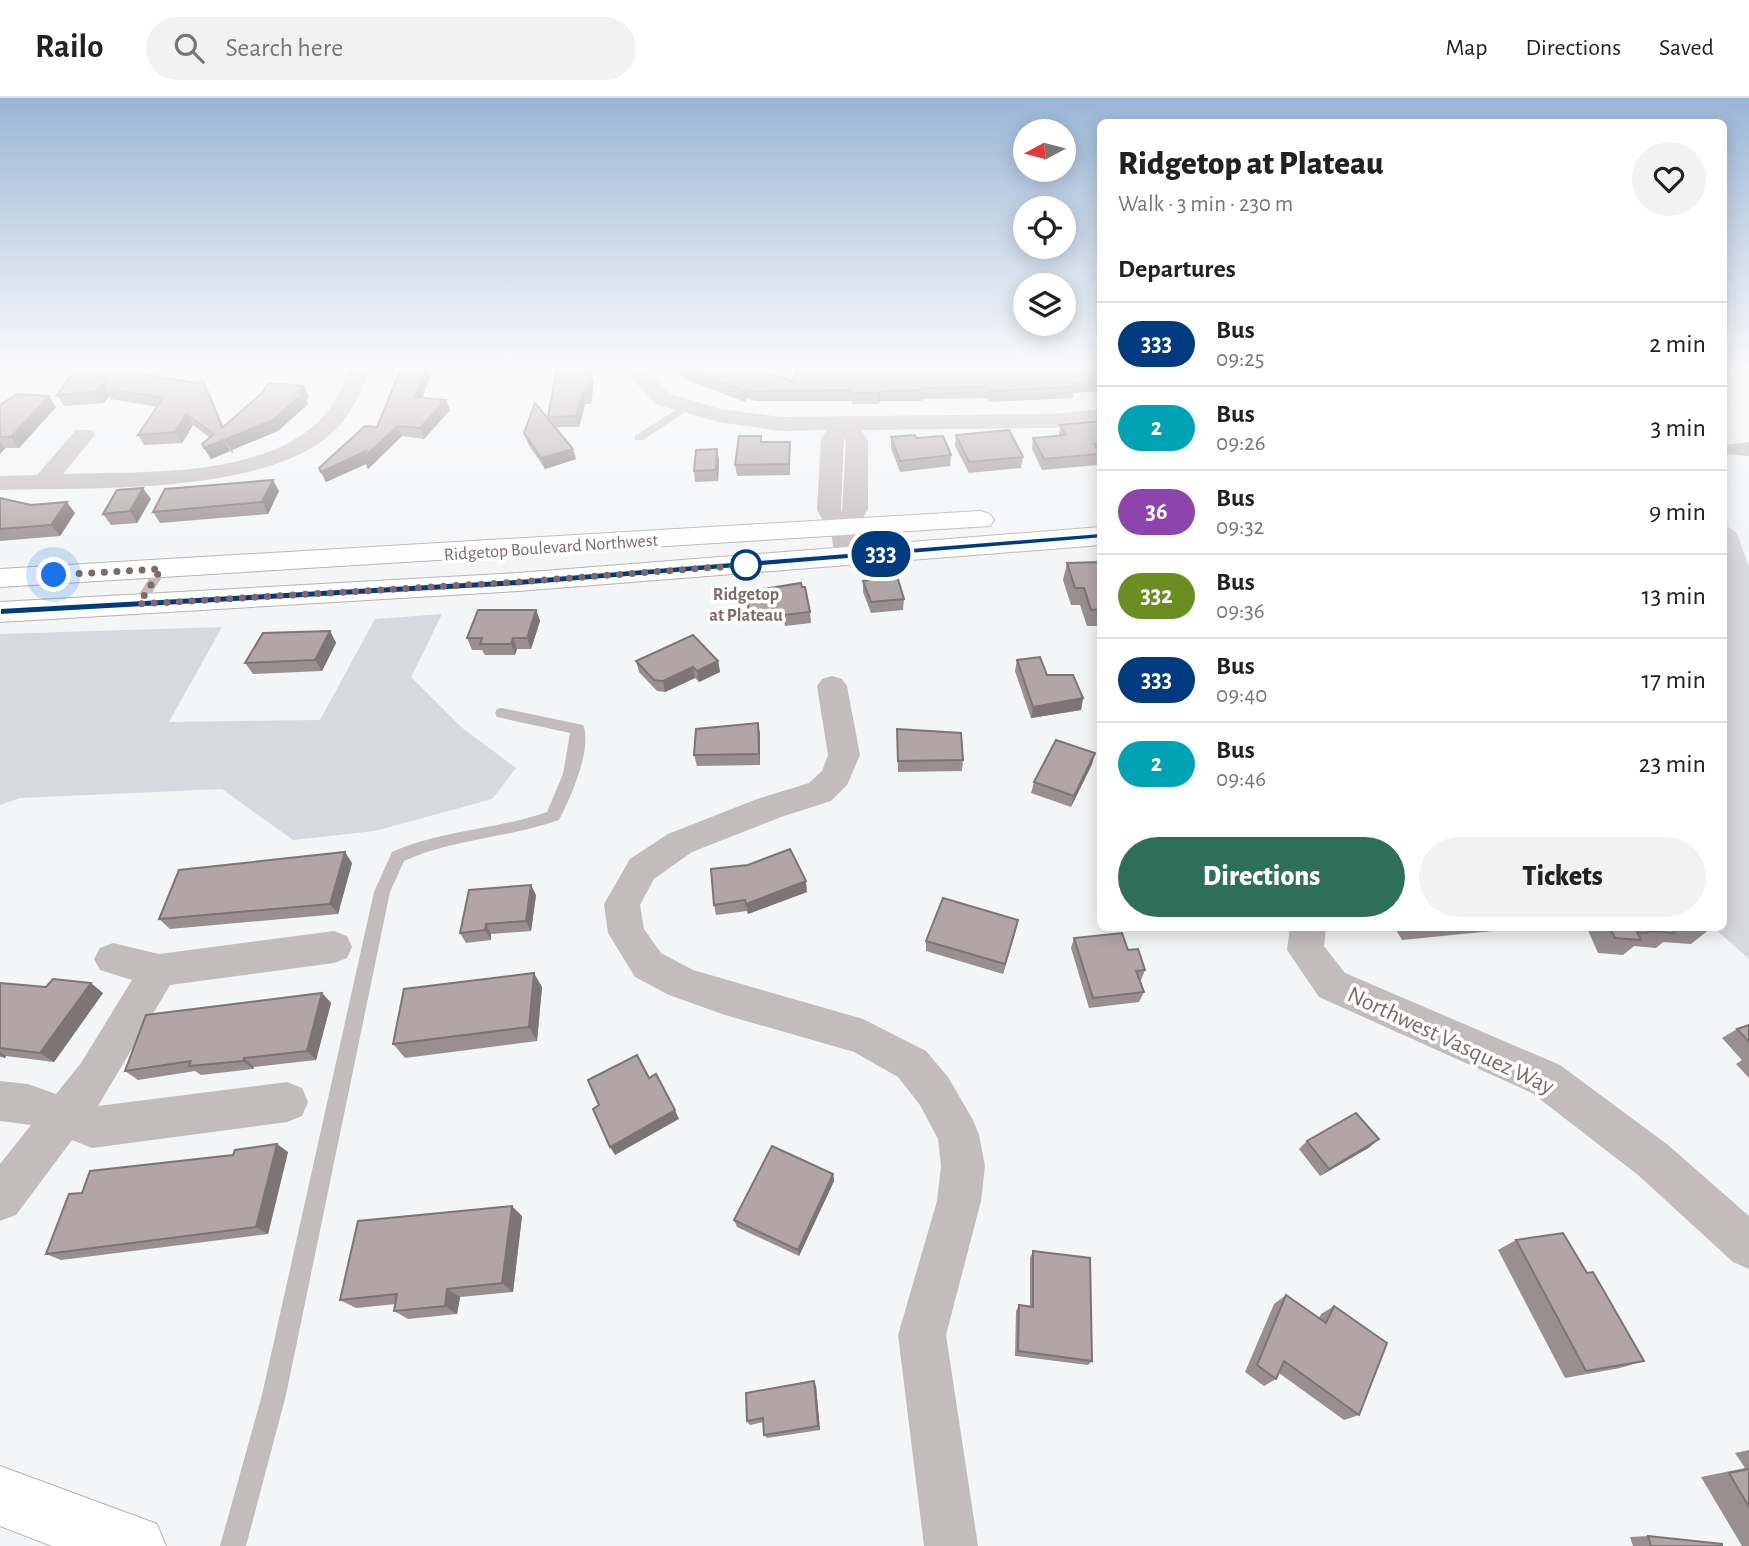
<!DOCTYPE html>
<html lang="en">
<head>
<meta charset="utf-8">
<style>
	:root { --surface:#fff; --page:#f2f2f2; --text:#222; --muted:#767676; --line:#e0e0e0; --accent:#2e6f5a }
	body { margin:0; font-family:"Alegreya Sans",sans-serif; background:var(--page); color:var(--text); height:100vh; display:flex; flex-direction:column; font-size:26px; white-space:nowrap }
	* { box-sizing:border-box; margin:0 }
	p { font-size:23px; color:var(--muted) }
	.icon { flex:none; width:38px; height:38px; fill:none; stroke:currentColor; stroke-width:2; stroke-linecap:round; stroke-linejoin:round }
	.map { position:relative; flex:1; overflow:hidden }
	.panel { position:absolute; left:1097px; top:21px; width:630px; height:812px; display:flex; flex-direction:column; background:var(--surface); border-radius:10px; box-shadow:0 4px 18px #0003 }
	.panel>* { flex:none }
	.badge { padding:0 14px; border-radius:23px; font-size:24px; line-height:46px }
	.needle { width:46px; rotate:263deg }
	.tools { position:absolute; left:1013px; top:21px; display:grid; gap:14px }
	.tools a { display:grid; place-items:center; width:63px; height:63px; border-radius:50%; background:var(--surface); box-shadow:0 4px 18px #0003; font-size:35px }
	.you { position:absolute; width:35px; height:35px; margin:-18px; border:5px solid #fff; border-radius:50%; background:#1a73e8; box-shadow:0 0 0 10px #1a73e833 }
	.map>.badge { position:absolute; translate:-50% -50%; box-shadow:0 0 0 4px #fff }
	h2 { padding:0 21px; font-size:26px; line-height:63px }
	.round { display:grid; place-items:center; flex:none; width:74px; height:74px; border-radius:37px; background:var(--page) }
	.head { display:flex; align-items:center; justify-content:space-between; height:119px; padding:0 21px }
	h1 { font-size:33px; font-weight:800; line-height:52px }
	.cta { display:flex; gap:14px; margin-top:auto; padding:14px 21px }
	.cta a { flex:1; height:80px; border-radius:42px; background:var(--accent); color:#fff; font-size:28px; font-weight:800; line-height:80px; text-align:center }
	.cta a+a { background:var(--page); color:var(--text) }
	ul { padding:0; list-style:none }
	li { display:flex; align-items:center; gap:21px; height:84px; padding:0 21px; border-top:2px solid var(--line) }
	li div { flex:1 }
	li b { display:block; font-size:26px }
	li em { font-style:normal }
	li .badge { min-width:77px; font-weight:700; text-align:center }
	header { display:flex; align-items:center; gap:42px; box-sizing:border-box; height:98px; padding:0 35px; background:var(--surface); border-bottom:2px solid var(--line) }
	header strong { font-size:33px }
	nav { display:flex; gap:38px; margin-inline-start:auto; font-size:24px }
	.search { width:490px; height:63px; background:var(--page); display:flex; align-items:center; gap:18px; box-sizing:border-box; padding:0 24px; border-radius:38px; color:var(--muted); font-size:26px }
	.map>svg:first-child { display:block }
	.green { fill:#d8d8df }
	.lines { fill:none; stroke-linecap:round; stroke-linejoin:round }
	.secondary-casing { stroke:#b9b1b1; stroke-width:2 }
	.lane { fill:#c3bcbc; fill-rule:evenodd }
	.street { fill:#c3bcbc; fill-rule:evenodd }
	.secondary { fill:#fff; fill-rule:evenodd }
	.wall { fill:#998e90 }
	.shaded-wall { fill:#7d7475 }
	.building { fill:#b2a5a7; stroke:#7d7475; stroke-width:2 }
	.line { fill:#003b80; stroke:#fff; stroke-width:2 }
	.walk { stroke:#81696b; stroke-width:7; stroke-dasharray:0 12.6 }
	.stop-dot { fill:#fff; stroke:#003b80; stroke-width:3.5 }
	.labels { text-anchor:middle; stroke-width:7; stroke-linejoin:round; paint-order:stroke }
	.far-street-label { font-size:18px; fill:#81696b; stroke:#fff }
	.far-stop-label { font-size:18px; font-weight:bold; fill:#81696b; stroke:#fff }
	.near-street-label { font-size:24px; fill:#81696b; stroke:#fff }
</style>
</head>
<body>
<header>
<strong>Railo</strong>
<div class="search"><svg class="icon" aria-label="search" viewBox="0 0 24 24"><circle cx="10" cy="10" r="6"/><path d="M15 15l6 6"/></svg>Search here</div>
<nav><a>Map</a><a>Directions</a><a>Saved</a></nav>
</header>
<div class="map">
<svg width="1749" height="1448" viewBox="0 0 1749 1448">
	<rect width="100%" height="100%" fill="#f3f5f6"/>
	<g class="green">
		<path d="M1724 426 1737 435 1749 469V861L1714 830H1724Z"/>
		<path d="M442 516 411 579 461 629 516 670 492 701 375 733 293 742 222 691 20 700 0 707V536L222 529 169 624 320 622 375 521Z"/>
	</g>
	<g class="lines">
		<defs>
			<g id="secondary">
				<path d="M980 413 990 416 994 422 990 428 0 489V471Z"/>
				<path d="M1101 429V447L518 493 0 524V504L518 475Z"/>
				<path d="M0 1368 157 1426 166 1448H52L0 1428Z"/>
			</g>
		</defs>
		<use href="#secondary" class="secondary-casing"/>
		<g class="lane">
			<path d="M685 306 694 308 643 342H635V338Z"/>
			<path d="M161 467 167 471 145 506 144 509H134L133 506 157 468Z"/>
			<path d="M502 610 583 627C593 650 570 701 559 722 508 740 452 741 404 763L390 794 286 1297 246 1448H220L262 1297 374 794 392 754C441 732 496 732 547 714L563 676 570 635 497 619 495 615 497 611Z"/>
		</g>
		<g class="street">
			<path d="M351 268H371C362 291 353 315 335 332 268 398 90 389 0 392V378L37 377 76 332H92L95 337 63 376C141 373 259 381 319 323 335 308 342 287 351 268Z"/>
			<path d="M621 268H642L671 296 720 311 781 319 1051 316 1101 311V324L1051 330 861 332 868 343V411L856 431 860 459 856 464 847 467 838 464C832 455 834 446 831 436 829 427 820 421 817 411L821 341 827 332 781 333 718 324 655 306ZM844 340 846 343 842 415 841 411Z"/>
			<path d="M1749 344V358L1724 356V347Z"/>
			<path d="M832 578 842 581 847 588 860 657 847 687 831 703 781 719 692 754 654 781 640 807 644 831 661 855 693 872 863 921 926 953 948 979 973 1022 979 1037 985 1068 981 1103 946 1237 978 1448H924L898 1237 937 1103 941 1068 938 1041 920 1007 898 979 854 954 725 917 669 897 635 879 608 835 604 806 630 761 668 736 757 701 809 685 822 673 828 657 817 588 822 581Z"/>
			<path d="M1290 830H1326L1324 848 1345 875 1560 967 1668 1047 1749 1118V1171L1733 1164 1638 1077 1532 995 1319 899 1287 852Z"/>
			<path d="M334 833 347 838 352 849 347 860 334 865 170 887 98 1008 287 984 302 990 308 1004 302 1018 287 1024 92 1050 72 1042 16 1117 0 1123V1066L31 1027 0 1023V983L28 986 56 996 81 965 132 882 100 872 94 861 100 850 113 845 159 856Z"/>
		</g>
		<use href="#secondary" class="secondary"/>
	</g>
	<g class="wall">
		<path d="M78 268 196 285 203 283 209 294 223 329 304 288 309 299 306 302 308 306 278 333 232 352 234 356 230 353 211 361 202 346 210 340 193 327 182 345 144 347 138 337 157 309 111 301 109 298 104 305 64 308 57 297Z"/>
		<path d="M552 268H586L585 271 594 282 591 306H585L579 329H556L576 361 545 371 528 346 524 335 548 320 556 271V269H553Z"/>
		<path d="M674 268H735L749 273 793 284 1101 268V293L1074 295 1073 300 989 304 987 300 922 301V303H880L878 306H852V303H755L747 300 745 304 685 281Z"/>
		<path d="M422 300 450 312 424 341 402 338 368 371 366 366 326 384 319 370 377 329Z"/>
		<path d="M0 307 56 309 19 350H5L0 356Z"/>
		<path d="M1101 323V357L1098 367 1042 372 1032 351 1033 340 1059 338 1060 327Z"/>
		<path d="M956 337 1023 359 1021 370 969 375 955 348Z"/>
		<path d="M761 338 762 344H790V377L737 378 735 367Z"/>
		<path d="M891 339 916 340 951 357 950 368 900 374 891 350Z"/>
		<path d="M719 362 718 383 695 384 694 373Z"/>
		<path d="M279 393 268 416 160 425 153 414Z"/>
		<path d="M0 400 31 407 75 415 60 438 0 443Z"/>
		<path d="M151 401 137 425 111 427 103 416Z"/>
		<path d="M1101 464V528H1087L1080 507H1071L1063 482 1067 465Z"/>
		<path d="M863 483 904 501 903 512 871 515 863 494Z"/>
		<path d="M746 494 810 514 811 525 785 528 784 524 751 526Z"/>
		<path d="M536 512 540 523 531 551H517L515 557H485L482 552H472L467 540Z"/>
		<path d="M330 533 336 545 322 573 253 576 245 565Z"/>
		<path d="M1017 562 1047 577 1083 600 1081 612 1031 620 1015 573Z"/>
		<path d="M636 563H718L720 574 699 584 695 580 665 594 657 593 639 574Z"/>
		<path d="M758 625 760 636V667L697 668 694 657Z"/>
		<path d="M897 631 963 662 962 673 898 674Z"/>
		<path d="M1095 655 1092 666 1071 709 1031 695 1034 684Z"/>
		<path d="M352 765 338 816 170 831 159 821Z"/>
		<path d="M807 794 748 816 747 813 716 817 714 807Z"/>
		<path d="M536 797 531 833 491 836V842L466 845 460 835Z"/>
		<path d="M1018 822 1003 876 926 853V843Z"/>
		<path d="M1395 830H1505L1503 832 1402 842Z"/>
		<path d="M1587 830H1709L1710 831 1691 846 1663 844 1656 850 1634 848 1623 857 1598 855Z"/>
		<path d="M1074 840 1128 852 1145 872 1141 882H1140L1144 894 1139 904 1089 910 1071 850Z"/>
		<path d="M0 885 103 895 54 964 6 958 5 960 0 959Z"/>
		<path d="M542 889 537 943 405 960 393 946Z"/>
		<path d="M322 895 331 905 316 962 254 969 253 971 201 977 195 973 138 982 125 973Z"/>
		<path d="M1749 927V980L1736 966 1742 962 1722 940 1737 931Z"/>
		<path d="M1307 1043 1370 1049 1320 1078 1299 1051Z"/>
		<path d="M288 1054 268 1136 61 1162 46 1156 82 1095Z"/>
		<path d="M833 1076 834 1083 799 1158 737 1129 734 1122Z"/>
		<path d="M522 1118 513 1194 460 1199 457 1216 408 1221 394 1213 396 1206 356 1210 340 1202Z"/>
		<path d="M1516 1142 1587 1175 1644 1263 1620 1270 1565 1280 1498 1152Z"/>
		<path d="M1033 1153 1092 1263 1088 1267 1015 1258 1016 1213 1019 1207 1030 1208V1160Z"/>
		<path d="M1286 1197 1319 1220 1321 1216 1334 1208 1359 1317 1344 1322 1279 1275 1276 1281 1264 1288 1245 1274 1274 1206Z"/>
		<path d="M816 1288 820 1332 767 1340 764 1337V1324L750 1327 747 1323Z"/>
		<path d="M1749 1352V1448H1742L1701 1379 1745 1370 1735 1355Z"/>
		<path d="M1648 1438 1722 1448H1633L1630 1439Z"/>
	</g>
	<g class="shaded-wall">
		<path d="M426 268H434L419 309 415 299Z"/>
		<path d="M591 271 594 282 591 306 588 295Z"/>
		<path d="M105 283 104 290 109 298 104 305 97 294Z"/>
		<path d="M203 283 209 294 228 340 297 294 304 288 309 299 306 302 308 306 278 333 232 352 234 356 228 345Z"/>
		<path d="M746 290 747 300 745 304 744 293Z"/>
		<path d="M880 293V303L878 306V295Z"/>
		<path d="M583 295 585 306 579 329 576 318Z"/>
		<path d="M49 298 56 309 19 350 11 339Z"/>
		<path d="M446 302 450 312 424 341 420 330Z"/>
		<path d="M186 316 193 327 182 345 175 334Z"/>
		<path d="M398 328 402 338 368 371 366 366 326 384 321 374Z"/>
		<path d="M223 342 230 353 211 361 204 350Z"/>
		<path d="M0 343 5 350 0 356Z"/>
		<path d="M573 351 576 361 545 371 541 360Z"/>
		<path d="M717 351 719 362 718 383 716 372Z"/>
		<path d="M273 382 279 393 268 416 262 404Z"/>
		<path d="M143 390 151 401 137 425 130 413Z"/>
		<path d="M67 404 75 415 60 438 51 427Z"/>
		<path d="M536 512 540 523 531 551 527 540Z"/>
		<path d="M330 533 336 545 322 573 315 562Z"/>
		<path d="M513 540 517 551 515 557 511 546Z"/>
		<path d="M718 563 720 574 699 584 697 573Z"/>
		<path d="M693 569 695 580 665 594 663 583Z"/>
		<path d="M1083 600 1081 612 1031 620 1033 609Z"/>
		<path d="M758 625 760 636V667L759 656Z"/>
		<path d="M1095 655 1092 666 1071 709 1074 698Z"/>
		<path d="M345 754 352 765 338 816 330 806Z"/>
		<path d="M806 783 807 794 748 816 746 806Z"/>
		<path d="M531 787 536 797 531 833 526 823Z"/>
		<path d="M1018 822 1016 832 1003 876 1005 866Z"/>
		<path d="M486 826 491 836V842L485 832Z"/>
		<path d="M534 875 542 889 537 943 529 929Z"/>
		<path d="M91 885 103 895 54 964 40 955Z"/>
		<path d="M322 895 331 905 316 962 307 953Z"/>
		<path d="M0 954 6 958 5 960 0 957Z"/>
		<path d="M244 960 254 969 253 971 243 963Z"/>
		<path d="M675 1012 679 1021 615 1057 610 1049Z"/>
		<path d="M1379 1041 1370 1049 1320 1078 1329 1071Z"/>
		<path d="M277 1046 288 1054 268 1136 256 1129Z"/>
		<path d="M833 1076 834 1083 799 1158 798 1152Z"/>
		<path d="M512 1108 522 1118 513 1194 502 1185Z"/>
		<path d="M447 1191 460 1199 457 1216 445 1208Z"/>
		<path d="M814 1283 816 1288 820 1332 818 1328Z"/>
	</g>
	<g class="building">
		<path d="M78 268H93L196 285 203 283 222 330 262 295 268 285 304 288 297 294 303 295 273 322 226 341 228 345 223 342 204 350 202 346 214 336 186 316 175 334 138 337 163 300 104 290 105 283 97 294 57 297Z"/>
		<path d="M402 268H426L415 299 446 302 420 330 398 328 363 360 366 353 321 374 319 370 365 328 377 329Z"/>
		<path d="M557 268H582L581 272 591 271 588 295H583L576 318 548 319Z"/>
		<path d="M681 268H735L749 273 754 270 793 284 797 268H1101V283L1073 285 1075 289 990 293 988 289 922 290V292L880 293 878 295H852V292L754 293 746 290 744 293 684 270Z"/>
		<path d="M17 296 49 298 11 339H0V307Z"/>
		<path d="M535 305 573 351 541 360 524 335Z"/>
		<path d="M1101 323V346H1094L1100 356 1044 361 1033 340 1066 337 1060 327Z"/>
		<path d="M1009 332 1023 359 969 364 956 337Z"/>
		<path d="M915 337 916 340 943 338 951 357 900 363 891 339Z"/>
		<path d="M739 338H761V344H790L789 366 735 367Z"/>
		<path d="M717 351 716 372 694 373 696 352Z"/>
		<path d="M273 382 262 404 153 414 165 391Z"/>
		<path d="M143 390 130 413 103 416 117 392Z"/>
		<path d="M0 400 31 407 67 404 51 427 0 431Z"/>
		<path d="M1101 464V511L1091 512 1084 490H1075L1067 465Z"/>
		<path d="M897 478 904 501 871 504 863 483Z"/>
		<path d="M801 485 802 489H805L810 514 784 517 783 513 749 515 746 494Z"/>
		<path d="M478 512H536L527 540H513L511 546H480L482 540H467Z"/>
		<path d="M330 533 315 562 245 565 263 535Z"/>
		<path d="M693 537 718 563 697 573 693 569 663 583 654 582 636 563Z"/>
		<path d="M1040 559 1047 577H1073L1083 600 1033 609 1017 562Z"/>
		<path d="M758 625 759 656 694 657 696 631Z"/>
		<path d="M897 631 961 635 963 662 898 663Z"/>
		<path d="M1056 642 1095 655 1074 698 1034 684Z"/>
		<path d="M790 751 806 783 746 806 745 802 714 807 711 771 748 767Z"/>
		<path d="M345 754 330 806 159 821 179 772Z"/>
		<path d="M531 787 526 823 486 826 485 832 460 835 469 792Z"/>
		<path d="M943 800 1018 822 1005 866 926 843Z"/>
		<path d="M1610 830H1671L1674 835 1646 833 1647 835 1637 834 1641 842 1615 840Z"/>
		<path d="M1686 830H1709L1710 831Z"/>
		<path d="M1122 835 1128 852 1138 851 1145 872 1136 873 1144 894 1093 900 1074 840Z"/>
		<path d="M534 875 529 929 393 946 404 891Z"/>
		<path d="M53 881 91 885 40 955 0 950V885L46 889Z"/>
		<path d="M322 895 307 953 244 960 243 963 189 968 191 963 125 973 146 917Z"/>
		<path d="M1749 927V944L1737 931Z"/>
		<path d="M637 957 649 980 656 976 675 1012 610 1049 593 1011 599 1007 588 982Z"/>
		<path d="M1356 1015 1379 1041 1329 1071 1307 1043Z"/>
		<path d="M277 1046 256 1129 46 1156 69 1096 82 1095 90 1073 233 1057 235 1052Z"/>
		<path d="M772 1048 833 1076 798 1152 734 1122Z"/>
		<path d="M512 1108 502 1185 447 1191 445 1208 394 1213 397 1196 340 1202 358 1123Z"/>
		<path d="M1563 1135 1587 1175 1593 1174 1644 1263 1586 1273 1516 1142Z"/>
		<path d="M1033 1153 1090 1160 1092 1263 1018 1253 1019 1207 1033 1209Z"/>
		<path d="M1286 1197 1326 1225 1334 1208 1387 1245 1359 1317 1284 1263 1276 1281 1257 1267Z"/>
		<path d="M814 1283 818 1328 764 1337 763 1320 747 1323 746 1295Z"/>
		<path d="M1749 1371V1409L1729 1375Z"/>
		<path d="M1648 1438 1722 1446V1448H1651Z"/>
	</g>
	<linearGradient id="sky" x2="0" y2="1"><stop stop-color="#9ab6d6"/><stop offset="0.57" stop-color="#fafafb"/><stop offset="1" stop-color="#fafafb" stop-opacity="0"/></linearGradient>
	<rect width="1749" height="471" fill="url(#sky)"/>
	<path class="line" d="M1101 435 1106 438 1104 440 518 488 0 517V510L518 481Z"/>
	<g class="lines">
		<path class="walk" d="M54 477 161 471 139 506 518 484 746 467"/>
	</g>
	<circle class="stop-dot" cx="746" cy="467" r="14"/>
	<g class="labels">
		<g class="far-street-label">
			<text transform="translate(551 449) rotate(-4)" y="6">Ridgetop Boulevard Northwest</text>
		</g>
		<g class="far-stop-label">
			<text x="746" y="502">Ridgetop<tspan x="746" dy="21">at Plateau</tspan></text>
		</g>
		<g class="near-street-label">
			<text transform="translate(1451 942) rotate(25)" y="8">Northwest Vasquez Way</text>
		</g>
	</g>
</svg>
<div class="tools">
<a><svg class="needle" viewBox="-14 -14 28 28"><path d="M0-13l5 13h-10z" fill="#e53935"/><path d="M0 13l5-13h-10z" fill="#767676"/></svg></a>
<a><svg class="icon" aria-label="locate" viewBox="0 0 24 24"><circle cx="12" cy="12" r="6"/><path d="M12 2v4M12 18v4M2 12h4M18 12h4"/></svg></a>
<a><svg class="icon" aria-label="layers" viewBox="0 0 24 24"><path d="M12 4l9 5-9 5-9-5zM3 14l9 5 9-5"/></svg></a>
</div>
<div class="you" style="left:54px;top:477px"></div>
<b class="badge" style="left:881px;top:456px;background:#003b80;color:#fff">333</b>
<section class="panel">
<div class="head"><div><h1>Ridgetop at Plateau</h1><p>Walk · 3 min · 230 m</p></div><a class="round"><svg class="icon" aria-label="heart" viewBox="0 0 24 24"><path d="M12 20l-8-8c-3-5 5-10 8-4 3-6 11-1 8 4z"/></svg></a></div>
<h2>Departures</h2>
<ul>
<li><span class="badge" style="background:#003b80;color:#fff">333</span><div><b>Bus</b><p>09:25</p></div><em>2 min</em></li>
<li><span class="badge" style="background:#00a3b4;color:#fff">2</span><div><b>Bus</b><p>09:26</p></div><em>3 min</em></li>
<li><span class="badge" style="background:#8e44ad;color:#fff">36</span><div><b>Bus</b><p>09:32</p></div><em>9 min</em></li>
<li><span class="badge" style="background:#6b8e23;color:#fff">332</span><div><b>Bus</b><p>09:36</p></div><em>13 min</em></li>
<li><span class="badge" style="background:#003b80;color:#fff">333</span><div><b>Bus</b><p>09:40</p></div><em>17 min</em></li>
<li><span class="badge" style="background:#00a3b4;color:#fff">2</span><div><b>Bus</b><p>09:46</p></div><em>23 min</em></li>
</ul>
<div class="cta"><a>Directions</a><a>Tickets</a></div>
</section>
</div>
</body>
</html>
